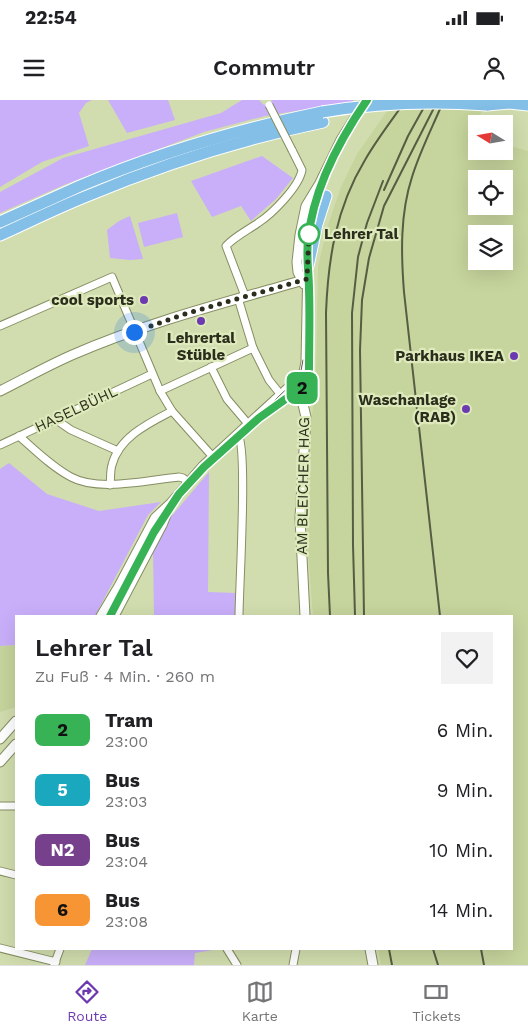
<!DOCTYPE html>
<html lang="de">
<head>
<meta charset="utf-8">
<style>
	:root { --surface:#fff; --page:#f2f2f2; --text:#202124; --muted:#757577; --line:#e0e0e0; --accent:#6d39b0 }
	body { margin:0; font-family:"Work Sans",sans-serif; background:var(--page); color:var(--text); height:100vh; display:flex; flex-direction:column; font-size:19px; white-space:nowrap }
	* { box-sizing:border-box; margin:0 }
	p { font-size:16px; color:var(--muted) }
	.icon { flex:none; width:28px; height:28px; fill:none; stroke:currentColor; stroke-width:2; stroke-linecap:round; stroke-linejoin:round }
	.map { position:relative; flex:1; overflow:hidden }
	.details { position:absolute; left:15px; top:515px; width:498px; height:335px; display:flex; flex-direction:column; background:var(--surface); border-radius:0px; box-shadow:0 5px 20px #0002 }
	.details>* { flex:none }
	.badge { padding:0 10px; border-radius:8px; font-size:18px; line-height:32px }
	.needle { width:32px; rotate:281deg }
	.controls { position:absolute; left:468px; top:15px; display:grid; gap:10px }
	.controls a { display:grid; place-items:center; width:45px; height:45px; border-radius:0px; background:var(--surface); box-shadow:0 5px 20px #0002; font-size:25px }
	.you { position:absolute; width:25px; height:25px; margin:-12px; border:4px solid #fff; border-radius:50%; background:#1a73e8; box-shadow:0 0 0 8px #1a73e833 }
	.map>.badge { position:absolute; translate:-50% -50%; box-shadow:0 0 0 2px #fff }
	.round { display:grid; place-items:center; flex:none; width:52px; height:52px; border-radius:0px; background:var(--page) }
	.head { display:flex; align-items:center; justify-content:space-between; height:85px; padding:0 20px }
	h1 { font-size:24px; font-weight:600; line-height:38px }
	ul { padding:0; list-style:none }
	li { display:flex; align-items:center; gap:15px; height:60px; padding:0 20px }
	li div { flex:1 }
	li b { display:block; font-size:19px }
	li em { font-style:normal }
	li .badge { min-width:55px; font-weight:700; text-align:center }
	.status { display:flex; justify-content:space-between; align-items:center; height:35px; padding:0 25px; background:var(--surface); direction:ltr }
	.status svg { height:14px; fill:currentColor }
	header { display:flex; justify-content:space-between; align-items:center; height:65px; padding:0 20px; background:var(--surface); font-size:22px; font-weight:600 }
	.tabs { display:flex; justify-content:space-around; align-items:center; height:70px; border-top:1px solid var(--line); background:var(--surface); font-size:14px; color:var(--muted) }
	.tabs a { display:grid; justify-items:center; gap:2px }
	.tabs .on { color:var(--accent) }
	.map>svg:first-child { display:block }
	.built { fill:#c6d49d; fill-rule:evenodd }
	.green { fill:#c9affa }
	.lines { fill:none; stroke-linecap:round; stroke-linejoin:round }
	.minor-casing { stroke:#848e62; stroke-width:9 }
	.tertiary-casing { stroke:#848e62; stroke-width:11 }
	.trunk-casing { stroke:#fff; stroke-width:13 }
	.minor { stroke:#fff; stroke-width:7 }
	.tertiary { stroke:#fff; stroke-width:9 }
	.trunk { stroke:#84bfe7; stroke-width:11 }
	.tram { stroke:#565d43; stroke-width:1 }
	.rail { stroke:#565d43; stroke-width:2 }
	.minor-bridge-casing { stroke:#848e62; stroke-width:9; stroke-linecap:butt }
	.trunk-bridge-casing { stroke:#fff; stroke-width:13; stroke-linecap:butt }
	.minor-bridge { stroke:#fff; stroke-width:7 }
	.trunk-bridge { stroke:#84bfe7; stroke-width:11 }
	.line-casing { stroke:#fff; stroke-width:11 }
	.line { stroke:#37b355; stroke-width:8 }
	.walk { stroke:#2a2f1d; stroke-width:5; stroke-dasharray:0 9 }
	.stop-dot { fill:#fff; stroke:#37b355; stroke-width:2.5 }
	.poi-dot { fill:#6d39b0; stroke:#deeabb; stroke-width:2 }
	.labels { text-anchor:middle; stroke-width:4.5; stroke-linejoin:round; paint-order:stroke }
	.stop-label { font-size:15px; font-weight:bold; fill:#2a2f1d; stroke:#deeabb; text-anchor:start }
	.poi-label { font-size:15px; font-weight:bold; fill:#2a2f1d; stroke:#deeabb; text-anchor:end }
	.street-label { font-size:15px; fill:#2a2f1d; stroke:#deeabb }
</style>
</head>
<body>
<div class="status"><b>22:54</b><svg viewBox="0 0 49 12"><path d="M0 12V9h3v3zM5 12V6h3v6zM10 12V3h3v9zM15 12V0h3v12zM26 1h20v11H26zM47 4h2v5h-2z"/></svg></div>
<header><svg class="icon" aria-label="menu" viewBox="0 0 24 24"><path d="M4 6h16M4 12h16M4 18h16"/></svg>Commutr<svg class="icon" aria-label="person" viewBox="0 0 24 24"><circle cx="12" cy="8" r="4"/><path d="M4 21q1-7 8-7t8 7"/></svg></header>
<div class="map">
<svg width="528" height="865" viewBox="0 0 528 865">
	<rect width="100%" height="100%" fill="#d1ddae"/>
	<g class="built">
		<path d="M395 0H488L469 34 476 37V51H504V44L528 51V865H381L378 849H511V516H313L305 413 308 355 316 277 318 167 327 128 341 87 357 54ZM476 79H504V106H476ZM476 134H504V161H476Z"/>
		<path d="M16 545V607L0 612V546Z"/>
	</g>
	<g class="green">
		<path d="M0 0H92L86 3 79 13 89 46 42 62 0 87Z"/>
		<path d="M108 0H168L175 20 127 33Z"/>
		<path d="M242 0H259L264 5 273 0H354L352 2 265 16 204 32 64 85 0 113V92L63 58 221 13Z"/>
		<path d="M262 56 293 78 276 99 251 121 241 106 212 117 191 81Z"/>
		<path d="M177 113 183 137 144 147 138 123Z"/>
		<path d="M130 116 143 159 130 160 110 158 107 130 119 121Z"/>
		<path d="M9 363 47 394 99 411 161 402 148 415 95 516H16V545L0 546V369Z"/>
		<path d="M209 372 208 492 236 493 235 516H154L153 451 170 418Z"/>
		<path d="M92 849H219L195 853 194 865H85Z"/>
	</g>
	<g class="lines">
		<defs>
			<g id="minor">
				<path d="M245 196 226 146C234 137 248 130 258 123 272 114 299 87 302 70L292 50"/>
				<path d="M238 198 253 248 269 280 281 295"/>
				<path d="M0 226 112 177 160 291 172 311 213 357"/>
				<path d="M211 267 227 299 249 325"/>
				<path d="M160 291 253 248"/>
				<path d="M55 319 71 330 118 351"/>
				<path d="M238 335C248 347 239 490 239 516"/>
				<path d="M19 336C35 350 52 367 71 377 98 392 148 380 179 377L183 378 188 382"/>
				<path d="M0 345 152 274"/>
				<path d="M110 385C111 378 110 371 112 365 119 337 149 323 172 311"/>
				<path d="M0 706H16"/>
				<path d="M0 771 16 775"/>
				<path d="M0 848 56 862"/>
				<path d="M227 849 237 865"/>
				<path d="M54 865 60 849"/>
				<path d="M293 865 296 849"/>
			</g>
			<g id="tertiary">
				<path d="M308 145 313 112 323 77"/>
				<path d="M304 184 298 172 297 162 300 135 306 106 320 83 341 40 366 0"/>
				<path d="M292 285 302 300 306 317 300 418 305 516"/>
				<path d="M0 291C24 279 47 266 72 255 147 222 228 202 307 179"/>
				<path d="M277 304C291 295 311 287 307 267"/>
				<path d="M101 516 119 486 155 418 171 403 203 366 298 279 304 272 306 262 308 160"/>
				<path d="M114 516 162 425 170 405"/>
				<path d="M0 639 16 621"/>
				<path d="M0 662 16 644"/>
				<path d="M370 849 373 865"/>
			</g>
			<g id="trunk">
				<path d="M487 5 509 3 528 5"/>
				<path d="M0 122C27 110 53 98 80 86 158 53 240 29 322 12"/>
				<path d="M0 135C29 122 57 108 87 96 163 64 242 39 323 22"/>
				<path d="M308 166 317 124 326 96"/>
			</g>
		</defs>
		<use href="#minor" class="minor-casing"/>
		<use href="#tertiary" class="tertiary-casing"/>
		<use href="#trunk" class="trunk-casing"/>
		<use href="#minor" class="minor"/>
		<use href="#tertiary" class="tertiary"/>
		<use href="#trunk" class="trunk"/>
		<g class="tram">
			<path d="M274 301 300 276 303 260"/>
			<path d="M110 516 154 432 164 415 183 390 209 362 261 316 301 288 307 280 309 271C309 244 309 217 309 190 309 173 306 157 308 140 314 89 338 42 367 0"/>
		</g>
		<g class="rail">
			<path d="M440 9C430 32 419 54 412 77 400 114 401 154 404 192L440 516"/>
			<path d="M384 90 408 36 428 0"/>
			<path d="M330 516 328 473 326 213C328 159 336 108 365 60 377 39 392 20 406 0"/>
			<path d="M355 516 353 445 352 213 358 157 367 123 383 81"/>
			<path d="M364 516 360 250 362 200 369 158 384 106 438 0"/>
			<path d="M389 849 392 865"/>
			<path d="M433 849 438 865"/>
			<path d="M481 849 484 865"/>
		</g>
		<defs>
			<path id="minor-bridge" d="M269 5 292 50"/>
			<path id="trunk-bridge" d="M322 12C377 3 432 1 487 5"/>
		</defs>
		<use href="#minor-bridge" class="minor-bridge-casing"/>
		<use href="#trunk-bridge" class="trunk-bridge-casing"/>
		<use href="#minor-bridge" class="minor-bridge"/>
		<use href="#trunk-bridge" class="trunk-bridge"/>
	</g>
	<g class="lines">
		<defs>
			<path id="line" d="M110 516 154 432 179 394 204 367 259 318 301 288 307 280 309 271C309 244 310 217 309 190 309 173 306 157 308 140 313 89 338 42 367 0"/>
		</defs>
		<use href="#line" class="line-casing"/>
		<use href="#line" class="line"/>
		<path class="walk" d="M134 232 188 213 307 179 309 133V134"/>
	</g>
	<circle class="stop-dot" cx="309" cy="134" r="10"/>
	<g class="poi-dot">
		<circle cx="144" cy="200" r="5"/>
		<circle cx="201" cy="221" r="5"/>
		<circle cx="514" cy="256" r="5"/>
		<circle cx="466" cy="309" r="5"/>
	</g>
	<g class="labels">
		<g class="stop-label">
			<text x="324" y="139">Lehrer Tal</text>
		</g>
		<g class="poi-label">
			<text x="134" y="205">cool sports</text>
			<text x="201" y="243" text-anchor="middle">Lehrertal<tspan x="201" dy="17">Stüble</tspan></text>
			<text x="504" y="261">Parkhaus IKEA</text>
			<text x="456" y="305">Waschanlage<tspan x="456" dy="17">(RAB)</tspan></text>
		</g>
		<g class="street-label">
			<text transform="translate(76 309) rotate(-25)" y="5">HASELBÜHL</text>
			<text transform="translate(303 386) rotate(-89)" y="5">AM BLEICHER HAG</text>
		</g>
	</g>
</svg>
<div class="controls">
<a><svg class="needle" viewBox="-14 -14 28 28"><path d="M0-13l5 13h-10z" fill="#e53935"/><path d="M0 13l5-13h-10z" fill="#757577"/></svg></a>
<a><svg class="icon" aria-label="locate" viewBox="0 0 24 24"><circle cx="12" cy="12" r="6"/><path d="M12 2v4M12 18v4M2 12h4M18 12h4"/></svg></a>
<a><svg class="icon" aria-label="layers" viewBox="0 0 24 24"><path d="M12 4l9 5-9 5-9-5zM3 14l9 5 9-5"/></svg></a>
</div>
<div class="you" style="left:134px;top:232px"></div>
<b class="badge" style="left:302px;top:288px;background:#37b355;color:#111">2</b>
<section class="details">
<div class="head"><div><h1>Lehrer Tal</h1><p>Zu Fuß · 4 Min. · 260 m</p></div><a class="round"><svg class="icon" aria-label="heart" viewBox="0 0 24 24"><path d="M12 20l-8-8c-3-5 5-10 8-4 3-6 11-1 8 4z"/></svg></a></div>
<ul>
<li><span class="badge" style="background:#37b355;color:#111">2</span><div><b>Tram</b><p>23:00</p></div><em>6 Min.</em></li>
<li><span class="badge" style="background:#1aa8be;color:#fff">5</span><div><b>Bus</b><p>23:03</p></div><em>9 Min.</em></li>
<li><span class="badge" style="background:#76408c;color:#fff">N2</span><div><b>Bus</b><p>23:04</p></div><em>10 Min.</em></li>
<li><span class="badge" style="background:#f79534;color:#111">6</span><div><b>Bus</b><p>23:08</p></div><em>14 Min.</em></li>
</ul>
</section>
</div>
<nav class="tabs">
<a class="on"><svg class="icon" aria-label="directions" viewBox="0 0 24 24"><path d="M12 3l9 9-9 9-9-9zM9 14v-3h6M13 9l2 2-2 2"/></svg>Route</a>
<a><svg class="icon" aria-label="map" viewBox="0 0 24 24"><path d="M3 6l6-2 6 2 6-2v14l-6 2-6-2-6 2zM9 4v14M15 6v14"/></svg>Karte</a>
<a><svg class="icon" aria-label="tickets" viewBox="0 0 24 24"><path d="M3 7h18v10H3zM15 7v10"/></svg>Tickets</a>
</nav>
</body>
</html>
